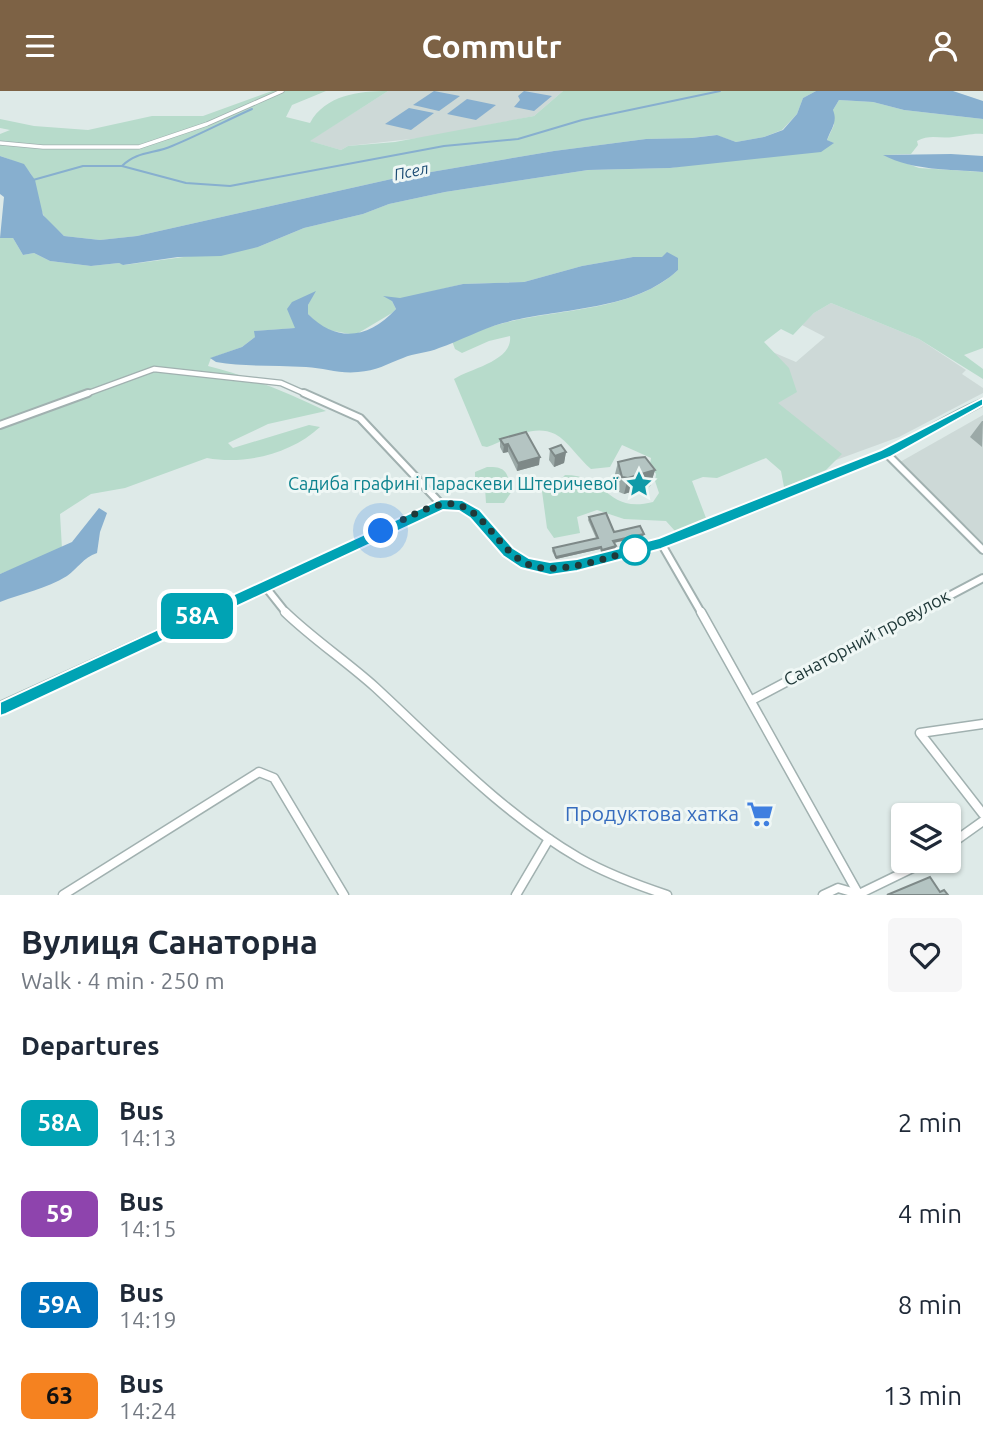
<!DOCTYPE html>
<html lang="en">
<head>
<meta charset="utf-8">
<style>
	:root { --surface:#fff; --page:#f6f6f7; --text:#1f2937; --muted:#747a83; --accent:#7d6245 }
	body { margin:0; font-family:Ubuntu,sans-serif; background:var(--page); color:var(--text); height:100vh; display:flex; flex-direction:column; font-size:26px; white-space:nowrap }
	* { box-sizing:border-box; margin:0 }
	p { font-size:23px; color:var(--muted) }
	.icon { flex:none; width:38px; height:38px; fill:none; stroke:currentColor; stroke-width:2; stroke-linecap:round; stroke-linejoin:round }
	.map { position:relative; height:804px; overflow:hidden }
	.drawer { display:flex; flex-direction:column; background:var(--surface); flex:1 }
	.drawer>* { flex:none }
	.badge { padding:0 14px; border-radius:10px; font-size:24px; line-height:46px }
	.tools { position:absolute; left:891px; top:712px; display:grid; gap:14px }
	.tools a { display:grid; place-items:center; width:70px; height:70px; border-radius:7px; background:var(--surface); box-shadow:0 2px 5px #0004; font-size:35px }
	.you { position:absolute; width:35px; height:35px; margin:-18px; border:5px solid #fff; border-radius:50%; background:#1a73e8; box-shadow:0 0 0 10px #1a73e833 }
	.map>.badge { position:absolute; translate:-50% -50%; box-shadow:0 0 0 4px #fff }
	h2 { padding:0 21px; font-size:26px; line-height:63px }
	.round { display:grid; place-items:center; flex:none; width:74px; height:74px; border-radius:7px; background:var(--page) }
	.head { display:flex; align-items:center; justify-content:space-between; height:119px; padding:0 21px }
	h1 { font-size:33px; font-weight:700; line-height:52px }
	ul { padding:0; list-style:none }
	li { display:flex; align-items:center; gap:21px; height:91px; padding:0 21px }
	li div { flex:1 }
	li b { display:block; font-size:26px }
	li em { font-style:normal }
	li .badge { min-width:77px; font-weight:700; text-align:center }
	header { display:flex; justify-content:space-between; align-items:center; height:91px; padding:0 21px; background:var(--accent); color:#fff; font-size:32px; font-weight:700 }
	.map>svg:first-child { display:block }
	.built { fill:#cdd9d7 }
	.green { fill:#b7dbcb }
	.water { fill:#87afcf }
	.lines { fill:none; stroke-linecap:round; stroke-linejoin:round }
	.stream { stroke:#87afcf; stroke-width:2 }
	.street-far3-casing { stroke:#a1b1b0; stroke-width:5 }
	.street-far2-casing { stroke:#a1b1b0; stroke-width:7 }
	.street-far1-casing { stroke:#a1b1b0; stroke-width:10 }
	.street-casing { stroke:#a1b1b0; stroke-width:11 }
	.secondary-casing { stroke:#9eb5b3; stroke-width:3 }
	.street-far3 { stroke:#fff; stroke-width:3.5 }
	.street-far2 { stroke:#fff; stroke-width:4.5 }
	.street-far1 { stroke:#fff; stroke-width:6 }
	.street { stroke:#fff; stroke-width:8 }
	.secondary { fill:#fff; fill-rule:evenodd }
	.wall { fill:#9ba9a7 }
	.shaded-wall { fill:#7e8988 }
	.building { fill:#b4c4c2; stroke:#7e8988; stroke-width:2 }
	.line { fill:#00a3b4; stroke:#fff; stroke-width:2 }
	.walk { stroke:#203939; stroke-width:7; stroke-dasharray:0 12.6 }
	.stop-dot { fill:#fff; stroke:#00a3b4; stroke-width:3.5 }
	.labels { text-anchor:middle; stroke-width:6; stroke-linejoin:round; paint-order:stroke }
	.far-water-label { font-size:16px; font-style:italic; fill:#1c4c73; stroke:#eff7f5 }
	.culture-label { font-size:18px; fill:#0d838f; stroke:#eff7f5; text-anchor:end }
	.street-label { font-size:18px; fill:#203939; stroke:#eff7f5 }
	.near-shop-label { font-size:21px; fill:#366cbe; stroke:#eff7f5; text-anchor:end }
</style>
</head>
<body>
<header><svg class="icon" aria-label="menu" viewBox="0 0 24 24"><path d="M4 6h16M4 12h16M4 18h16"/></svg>Commutr<svg class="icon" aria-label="person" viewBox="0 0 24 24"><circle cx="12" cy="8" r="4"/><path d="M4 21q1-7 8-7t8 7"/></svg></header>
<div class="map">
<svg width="983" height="804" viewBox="0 0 983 804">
	<rect width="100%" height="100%" fill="#deeae8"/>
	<g class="built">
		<path d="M388 0H563L534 25 429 46 348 55 341 59 309 50Z"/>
		<path d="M831 212 919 248 966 279 962 283 983 297V302L899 346 795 384 754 253 796 271 825 246 802 234 814 222Z"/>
		<path d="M983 324V452L900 371Z"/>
	</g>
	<g class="green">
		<path d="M272 0H326L292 14 286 26 310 32C325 4 359 0 388 0L310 50 341 59 348 55 395 51 534 25 563 0H816L803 7 797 23 782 39 764 46 736 51 716 44 692 47 646 48 554 60 396 87 137 145 100 149 64 145C57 138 45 130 42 121 30 86 42 79 0 65V43L10 39 0 37V28L34 35 88 39 152 25H203Z"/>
		<path d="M839 9 873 11 904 19 983 28V43C972 42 964 45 953 46 939 48 930 43 917 50L918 54 911 63 884 64 919 77 983 81V257L964 264 983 278V288L919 248 831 212 814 222 793 244 781 238 764 251 789 277 797 301 778 312 842 363 826 379 784 396 781 380 766 367 717 387 703 386 692 390 706 427 689 437 675 440 666 430 624 428 597 419 577 426 580 442 554 447 547 437 541 393 561 388 565 384C609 384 605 423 653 411L659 402 655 390 656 383 650 373 651 367 622 354 610 376 591 378C579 368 568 350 555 343 533 332 507 349 487 356L482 355 454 288C471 277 513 270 510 245L489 250 462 262 455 258 452 250C469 244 486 236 504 232 561 217 633 221 678 179L662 166H633L582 175 524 191 463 193 392 210 396 218 392 222 355 244 323 238 308 223V214L314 201 296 237 255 240V246L242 256 211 267 208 275C249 285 288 302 326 320L268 333 228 352 233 357 309 334 320 336C291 363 245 374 207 367L125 397 91 403 60 423 62 458 0 483V147H13L23 164 34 162 50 170 91 175 119 172 124 174 258 156 304 137 363 123 389 113 445 101 588 79 670 77 833 52 827 49 834 34 833 19Z"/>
		<path d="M487 376C508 375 507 383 512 400L504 412H486L485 397 475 386V381Z"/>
	</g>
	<g class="water">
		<path d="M434 0 460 5 439 20 413 14Z"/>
		<path d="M524 0 552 5 534 20 514 16 520 9 518 5Z"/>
		<path d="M816 0H953L983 10V28L904 19 873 11 839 9 833 19C838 31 831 38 827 49L834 52 821 61 670 77 588 79 445 101 389 113 363 123 304 137 258 156 221 165 178 166 123 174 119 172 91 175 50 170 34 162 23 164 13 147H0L4 106 0 103V65L24 73 35 89 43 124 64 145 100 149 137 145 396 87 554 60 646 48 692 47 717 44 736 51 764 46 783 39 797 23 803 7Z"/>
		<path d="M467 8 496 14 476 29 447 23Z"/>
		<path d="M409 17 434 22 411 39 385 33Z"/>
		<path d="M951 63 983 65V81C949 78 914 80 883 64Z"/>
		<path d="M667 161 678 167V179C633 221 561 216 503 232 481 238 460 250 439 257 428 262 414 262 403 267 387 273 376 280 358 281 340 283 324 277 306 276 275 274 246 276 216 271L210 267 242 256 255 246 254 240 295 237 287 218 292 211 316 200 308 214V223C337 252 368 248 396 218L392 210 383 205 400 207 463 193 524 191 582 175 633 166H662Z"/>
		<path d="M99 417 107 422 100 441 97 462C83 467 78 477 67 485 46 498 23 502 0 511V483L72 451Z"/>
	</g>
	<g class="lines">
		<g class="stream">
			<path d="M122 75 186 92 230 95 444 55 518 48 582 29 720 0"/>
			<path d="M33 89 83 75H122C137 60 154 63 172 55 199 44 225 30 252 18"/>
		</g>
		<defs>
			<path id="street-far3" d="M0 52 43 56H139L207 33 282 0"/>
			<path id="street-far2" d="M83 304 154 278 281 292 308 304"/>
			<g id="street-far1">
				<path d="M304 302 360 327 441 413"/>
				<path d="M0 334 88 302"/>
				<path d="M886 362 983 459"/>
				<path d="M661 452 702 523"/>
				<path d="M264 494 287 523"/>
				<path d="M915 523 983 487"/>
			</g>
			<g id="street">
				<path d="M285 521C313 548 346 570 375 596 440 656 502 722 579 767 607 783 637 794 667 804"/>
				<path d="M701 521 859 804"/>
				<path d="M752 609 918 521"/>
				<path d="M983 633 920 642 983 723"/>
				<path d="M948 755 983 730"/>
				<path d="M859 803 927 770"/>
				<path d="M63 804 259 681 274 687 344 804"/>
				<path d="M516 804 549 748"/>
				<path d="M823 804 838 797 859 803"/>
			</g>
			<path id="secondary" d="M983 308V314L889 364 686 447 627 466 581 477 559 480H541L523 476 511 469 501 459 474 429 464 421 455 417H442L0 622V611L441 410C452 410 462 411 472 417 497 432 508 469 541 472 558 474 577 470 594 467 655 454 712 428 770 405 807 390 847 377 883 360 917 344 948 322 983 308Z"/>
		</defs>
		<use href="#street-far3" class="street-far3-casing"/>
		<use href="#street-far2" class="street-far2-casing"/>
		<use href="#street-far1" class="street-far1-casing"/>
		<use href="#street" class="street-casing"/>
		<use href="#secondary" class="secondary-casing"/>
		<use href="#street-far3" class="street-far3"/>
		<use href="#street-far2" class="street-far2"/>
		<use href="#street-far1" class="street-far1"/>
		<use href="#street" class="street"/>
		<use href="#secondary" class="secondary"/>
	</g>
	<g class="wall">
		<path d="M982 330H983L982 356 970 346Z"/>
		<path d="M500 348 539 374 517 380 508 361 503 362 500 356Z"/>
		<path d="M550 358 566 361 564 372 554 376 549 369Z"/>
		<path d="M618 371 655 379 650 395 624 403 619 401 614 387Z"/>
		<path d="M589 426 614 441 644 443 643 445 614 452 616 455 615 458 601 461 600 458 556 468 552 460 553 457 596 447 588 429Z"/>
	</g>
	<g class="shaded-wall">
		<path d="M508 353V361L503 362 504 354Z"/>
		<path d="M566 361 564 372 554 376 555 365Z"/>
		<path d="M540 366 539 374 517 380 518 372Z"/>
		<path d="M655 379 650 395 624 403 628 387Z"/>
		<path d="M644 443 643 445 613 452V450Z"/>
		<path d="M616 455 615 458 601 461 602 459Z"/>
		<path d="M601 456 600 458 556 468V466Z"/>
	</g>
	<g class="building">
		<path d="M526 341 540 366 518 372 508 353 504 354 500 348Z"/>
		<path d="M561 354 566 361 555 365 550 358Z"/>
		<path d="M645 366 655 379 628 387 622 386 618 371 635 367Z"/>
		<path d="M606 422 614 441 640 435 644 443 613 450 616 455 602 459 601 456 556 466 553 457 598 447 589 426Z"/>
		<path d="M930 786 940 801 944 799 948 804H887Z"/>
	</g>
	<path class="line" d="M983 307V314L890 366 713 438 661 458 577 480 550 484 521 477 503 465 470 427 459 420 443 419 6 623 0 625V611L441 408 462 409 480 419 513 457 529 467 550 471 577 468 659 447 703 429 881 359Z"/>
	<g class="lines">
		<path class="walk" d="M381 440C399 431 419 419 439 414 482 403 496 465 533 475 563 484 610 465 635 459"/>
	</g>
	<defs>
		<symbol id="sight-bare" viewBox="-9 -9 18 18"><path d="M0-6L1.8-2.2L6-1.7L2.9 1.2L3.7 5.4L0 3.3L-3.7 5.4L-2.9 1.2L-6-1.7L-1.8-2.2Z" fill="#0f9aa8" stroke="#eff7f5" stroke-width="2.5" paint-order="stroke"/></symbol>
		<symbol id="supermarket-bare" viewBox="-9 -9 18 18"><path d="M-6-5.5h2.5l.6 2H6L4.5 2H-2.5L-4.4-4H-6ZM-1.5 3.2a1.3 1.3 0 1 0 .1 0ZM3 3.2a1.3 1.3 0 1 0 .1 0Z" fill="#3f7fe0" stroke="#eff7f5" stroke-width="2.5" paint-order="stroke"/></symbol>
	</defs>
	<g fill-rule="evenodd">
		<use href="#sight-bare" x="620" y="374" width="38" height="38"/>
		<use href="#supermarket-bare" x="741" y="704" width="38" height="38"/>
	</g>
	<circle class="stop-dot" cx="635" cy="459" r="14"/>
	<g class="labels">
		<g class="far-water-label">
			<text transform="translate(411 80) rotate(-12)" y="6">Псел</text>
		</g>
		<g class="culture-label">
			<text x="618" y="399">Садиба графині Параскеви Штеричевої</text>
		</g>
		<g class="street-label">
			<text transform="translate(867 547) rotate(-28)" y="6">Санаторний провулок</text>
		</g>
		<g class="near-shop-label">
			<text x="739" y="730">Продуктова хатка</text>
		</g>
	</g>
</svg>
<div class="tools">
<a><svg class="icon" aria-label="layers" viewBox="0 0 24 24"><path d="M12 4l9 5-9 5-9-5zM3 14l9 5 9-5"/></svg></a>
</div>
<div class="you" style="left:381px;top:440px"></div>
<b class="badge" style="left:197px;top:525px;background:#00a3b4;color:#fff">58А</b>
</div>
<section class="drawer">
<div class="head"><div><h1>Вулиця Санаторна</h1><p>Walk · 4 min · 250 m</p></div><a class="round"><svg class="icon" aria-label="heart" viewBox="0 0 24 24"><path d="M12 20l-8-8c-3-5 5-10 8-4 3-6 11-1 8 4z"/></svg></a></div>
<h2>Departures</h2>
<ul>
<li><span class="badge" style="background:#00a3b4;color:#fff">58А</span><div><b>Bus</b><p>14:13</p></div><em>2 min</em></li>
<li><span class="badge" style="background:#8e44ad;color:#fff">59</span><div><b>Bus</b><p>14:15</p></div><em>4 min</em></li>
<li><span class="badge" style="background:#0072bc;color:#fff">59А</span><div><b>Bus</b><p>14:19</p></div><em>8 min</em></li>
<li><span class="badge" style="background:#f58220;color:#111">63</span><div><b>Bus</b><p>14:24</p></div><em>13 min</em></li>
</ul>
</section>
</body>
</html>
